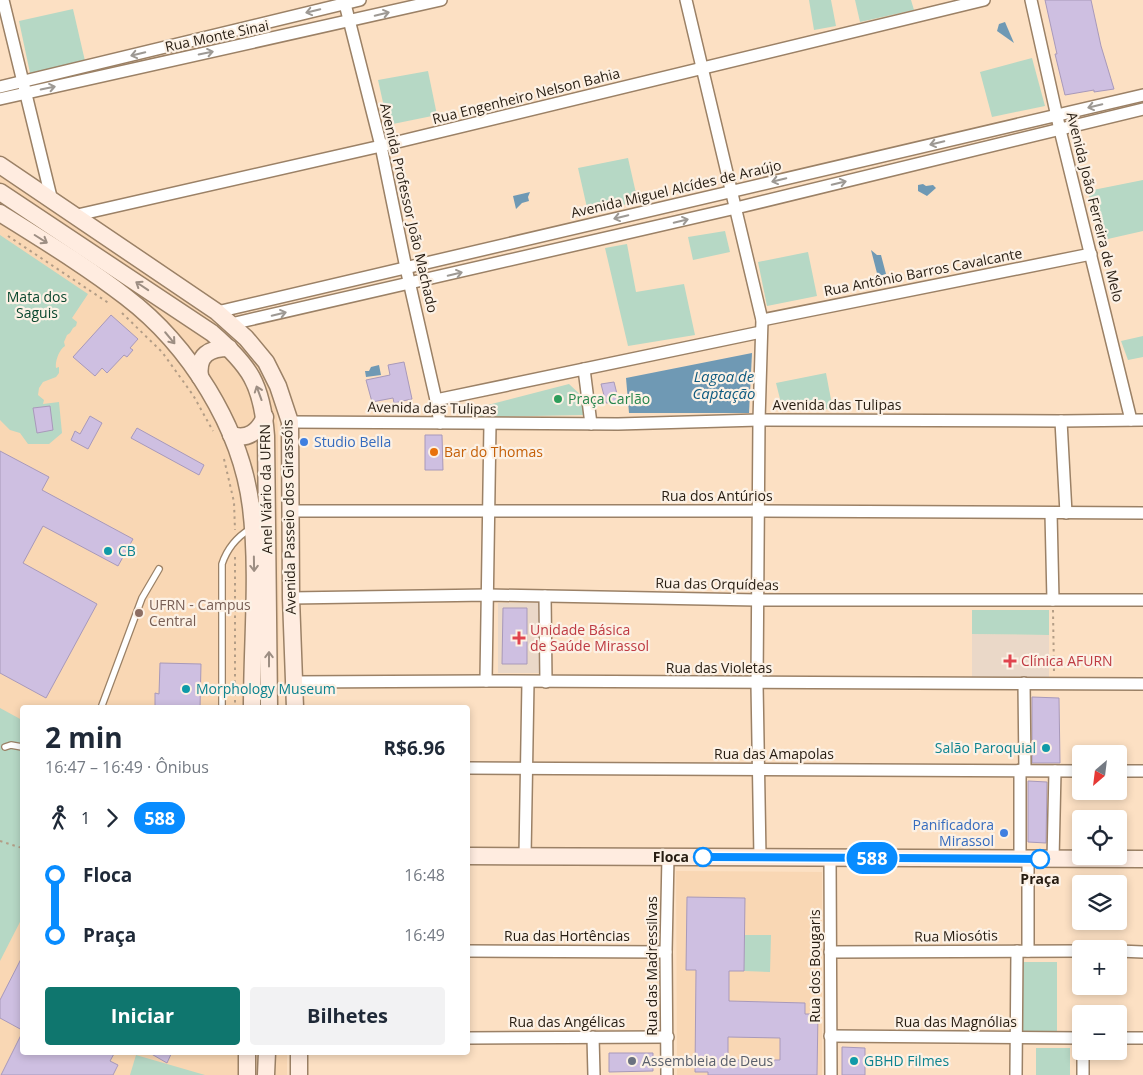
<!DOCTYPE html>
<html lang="pt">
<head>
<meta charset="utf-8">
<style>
	:root { --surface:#fff; --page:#f2f2f3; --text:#1f2937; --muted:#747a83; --accent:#0f766e }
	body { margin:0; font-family:"Open Sans",sans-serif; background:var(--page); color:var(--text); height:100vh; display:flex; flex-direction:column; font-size:19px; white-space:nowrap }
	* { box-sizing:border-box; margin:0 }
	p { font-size:16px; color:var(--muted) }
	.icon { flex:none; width:28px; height:28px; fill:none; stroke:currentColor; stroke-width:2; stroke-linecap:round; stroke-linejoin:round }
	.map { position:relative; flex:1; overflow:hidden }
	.drawer { position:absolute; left:20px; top:705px; width:450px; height:350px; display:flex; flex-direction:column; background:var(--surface); border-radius:5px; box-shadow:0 2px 8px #0003 }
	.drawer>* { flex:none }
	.badge { padding:0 10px; border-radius:16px; font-size:18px; line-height:32px }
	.needle { width:32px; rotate:208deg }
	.buttons { position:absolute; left:1072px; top:745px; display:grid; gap:10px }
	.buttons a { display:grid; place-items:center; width:55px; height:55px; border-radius:5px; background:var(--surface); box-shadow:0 2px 8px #0003; font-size:25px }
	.map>.badge { position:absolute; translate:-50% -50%; box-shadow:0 0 0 2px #fff }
	.legs { display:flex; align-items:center; gap:8px; height:55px; padding:0 25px; font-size:16px }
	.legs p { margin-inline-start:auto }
	.headline { display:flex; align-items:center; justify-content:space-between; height:85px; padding:0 25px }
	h1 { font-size:28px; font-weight:700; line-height:38px }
	.primary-button { display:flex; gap:10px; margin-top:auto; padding:10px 25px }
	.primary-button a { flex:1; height:58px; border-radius:5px; background:var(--accent); color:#fff; font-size:20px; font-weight:700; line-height:58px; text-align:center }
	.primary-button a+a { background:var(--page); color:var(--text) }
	ul { padding:0 25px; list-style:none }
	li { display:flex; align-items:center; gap:18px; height:60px; font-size:19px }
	li i { display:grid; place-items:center; width:8px; height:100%; margin:0 6px; background:currentColor }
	li i::after { content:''; width:12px; height:12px; margin:-6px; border:4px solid; border-radius:50%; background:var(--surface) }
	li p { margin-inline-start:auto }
	li:first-child i { background:linear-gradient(#0000 50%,currentColor 0) }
	li:last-child i { background:linear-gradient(currentColor 50%,#0000 0) }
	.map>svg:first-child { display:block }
	.built { fill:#f9d7b4 }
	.medical { fill:#ead8c8 }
	.green { fill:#b6d8c5 }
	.water { fill:#6f99b4 }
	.building { fill:#cebfe1; stroke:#a899ba; fill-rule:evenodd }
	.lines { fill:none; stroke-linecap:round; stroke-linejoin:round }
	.lane-casing { stroke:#9b8166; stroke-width:8 }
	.street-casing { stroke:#9b8166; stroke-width:14 }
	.secondary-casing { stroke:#9b8166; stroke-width:19 }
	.path { stroke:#b39d86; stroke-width:2; stroke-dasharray:2.5 4; stroke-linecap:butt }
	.lane { stroke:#fff; stroke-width:5.5 }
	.street { stroke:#fff; stroke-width:11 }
	.secondary { stroke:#ffece0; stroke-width:16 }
	.oneway { stroke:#9d9994 }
	.oneway2 { stroke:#9d8e83 }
	.line-1-casing { stroke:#fff; stroke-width:11 }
	.line-1 { stroke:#088cff; stroke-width:8 }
	.leisure-dot { fill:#2e9e5b; stroke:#fcf1e5; stroke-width:2 }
	.shop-dot { fill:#3f7fe0; stroke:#fcf1e5; stroke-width:2 }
	.food-dot { fill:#e8710a; stroke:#fcf1e5; stroke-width:2 }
	.culture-dot { fill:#0f9aa8; stroke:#fcf1e5; stroke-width:2 }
	.education-dot { fill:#8d6e63; stroke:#fcf1e5; stroke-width:2 }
	.health-dot { fill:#e0444e; stroke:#fcf1e5; stroke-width:2 }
	.stop-1-dot { fill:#fff; stroke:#088cff; stroke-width:2.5 }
	.worship-dot { fill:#6b7280; stroke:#fcf1e5; stroke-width:2 }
	.labels { text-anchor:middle; stroke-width:4.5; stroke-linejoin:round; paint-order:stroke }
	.street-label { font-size:14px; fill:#261c11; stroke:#fcf1e5 }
	.park-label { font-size:14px; fill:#0a472e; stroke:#fcf1e5 }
	.leisure-label { font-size:14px; fill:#27864d; stroke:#fcf1e5; text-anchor:start }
	.shop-label { font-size:14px; fill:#366cbe; stroke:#fcf1e5; text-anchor:start }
	.food-label { font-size:14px; fill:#c56008; stroke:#fcf1e5; text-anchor:start }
	.culture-label { font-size:14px; fill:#0d838f; stroke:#fcf1e5; text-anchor:start }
	.education-label { font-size:14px; fill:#785e54; stroke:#fcf1e5; text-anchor:start }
	.health-label { font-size:14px; fill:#be3a42; stroke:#fcf1e5; text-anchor:start }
	.stop-label { font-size:14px; font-weight:bold; fill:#261c11; stroke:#fcf1e5; text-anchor:end }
	.worship-label { font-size:14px; fill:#5b616d; stroke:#fcf1e5; text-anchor:start }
	.water-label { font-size:15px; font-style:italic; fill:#0f5b80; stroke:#fcf1e5 }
</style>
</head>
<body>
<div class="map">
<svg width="1143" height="1075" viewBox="0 0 1143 1075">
	<rect width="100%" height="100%" fill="#fce0c3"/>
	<g class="built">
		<path d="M0 171 234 333 269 380 276 404 278 432 279 707 22 708V1052L287 1053V1075H0Z"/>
		<path d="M676 871 822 872V1075H677Z"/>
	</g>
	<g class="medical">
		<rect x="498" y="603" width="42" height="70"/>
		<path d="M972 634 1049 635V680H972Z"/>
	</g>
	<g class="green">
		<path d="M809 0H831L836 26 814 30Z"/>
		<path d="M855 0H911L914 10 860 22Z"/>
		<path d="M73 9 85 61 30 73 19 21Z"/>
		<path d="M1032 58 1045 106 992 117 980 72Z"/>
		<path d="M428 71 437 115 388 125 378 80Z"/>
		<path d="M628 158 638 202 588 212 578 168Z"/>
		<path d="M1143 180V231L1099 241 1088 191Z"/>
		<path d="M725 231 730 252 693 260 688 237Z"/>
		<path d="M0 235 88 294 72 318 77 322 76 326 73 328 70 333 67 335 64 342 65 346C59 350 55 361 56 368L59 367V373L56 377 43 382 39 388 38 395 44 400 43 404 59 402 62 433 49 444H28L20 433 10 430 0 420Z"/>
		<path d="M627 244 636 292 684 284 695 335 628 346 605 248Z"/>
		<path d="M808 252 817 296 767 306 758 262Z"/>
		<path d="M1143 336V357L1128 360 1121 341Z"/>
		<path d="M826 373 833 410 781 403 776 383Z"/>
		<path d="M569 384 585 399 586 415 477 417 476 408Z"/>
		<path d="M972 610H1049V635L972 634Z"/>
		<path d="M0 708 22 720V918L0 961Z"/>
		<path d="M744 935H771L770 972 744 971Z"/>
		<rect x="1022" y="962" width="35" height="70"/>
		<rect x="1036" y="1048" width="34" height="27"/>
		<path d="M136 1055 205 1075H130Z"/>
	</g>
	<g class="water">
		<path d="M1005 22 1014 43 997 31 999 24Z"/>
		<path d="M923 184 926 186 933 185 936 188 927 196 918 191V185Z"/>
		<path d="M530 192 528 197 529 201 522 203 516 209 513 196Z"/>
		<path d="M871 250 877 255H881L886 274 878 277Z"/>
		<path d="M752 353 749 413H629L626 378Z"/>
		<path d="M379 365 381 375 366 377 365 371H369L371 367Z"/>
	</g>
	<g class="building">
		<path d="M1045 0H1091L1101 46 1114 89 1094 92V90L1065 95 1055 54H1057Z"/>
		<path d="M111 315 138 339 130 348 133 350 127 357 124 355 107 373 102 368 95 376 73 357Z"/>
		<path d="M404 362 412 399 394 403 393 398 372 402 366 380 390 375 388 365Z"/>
		<path d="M614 382 619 402 606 403 601 384Z"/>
		<path d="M50 406 53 430 37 433 33 408Z"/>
		<path d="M90 416 102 423 88 449 71 440 75 431 80 434Z"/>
		<path d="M137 428 204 465 199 475 131 438Z"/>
		<path d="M425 435H442L443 470H425Z"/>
		<path d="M0 451 49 477 42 490 133 539 118 566 43 526 23 563 97 604 46 698 0 673Z"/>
		<path d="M503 608H527V664H502Z"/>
		<path d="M160 663 201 664 200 708H155V693L159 694Z"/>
		<path d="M1032 697 1059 698 1060 763H1032Z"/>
		<path d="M1028 781 1047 782 1046 843 1028 842Z"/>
		<path d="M687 897 745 898 744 971H729V1001L805 1003V1014H818L817 1075H708V1072H695L696 970H686ZM728 1037 780 1038V1060H728Z"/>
		<path d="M22 957V1030L0 1018V1000Z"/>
		<path d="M22 1033V1052H115L110 1061 118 1065 113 1075H1Z"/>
		<path d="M842 1047 865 1048V1075H842Z"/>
		<path d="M148 1052H172L167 1063Z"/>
		<path d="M609 1053H653V1071L609 1072Z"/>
	</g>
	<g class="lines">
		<defs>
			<g id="lane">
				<path d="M101 708 142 598 159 569"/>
				<path d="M222 708V564C227 549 237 537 250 529"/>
				<path d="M5 747 11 745 22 747"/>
			</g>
			<g id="street">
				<path d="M3 0 52 201"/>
				<path d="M344 0 381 146 406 268 436 400 440 423"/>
				<path d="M686 0 762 320 759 420 757 684 760 857"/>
				<path d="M1031 0 1060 130 1131 420"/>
				<path d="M0 87 360 0"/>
				<path d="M0 99 441 0"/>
				<path d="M73 216 381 146 984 0"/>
				<path d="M217 312 1143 95"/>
				<path d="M762 320 1091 254"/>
				<path d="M231 324 736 208 1143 109"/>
				<path d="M584 369 591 424"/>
				<path d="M436 400 761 332"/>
				<path d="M1061 421 1066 513"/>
				<path d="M290 422 618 424 759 420 1061 421 1143 420"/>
				<path d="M291 511H758L1143 513"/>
				<path d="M1051 513 1053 600"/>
				<path d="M545 596 546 682"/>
				<path d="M291 598 488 595 757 600H1143"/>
				<path d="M486 681 490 424"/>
				<path d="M294 682 486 681 1143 684"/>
				<path d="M1024 683 1025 770"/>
				<path d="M468 768 1081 771"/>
				<path d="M1020 770V859"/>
				<path d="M1119 771H1143"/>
				<path d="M525 856 528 682"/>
				<path d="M830 857 831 1075"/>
				<path d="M1028 859V951"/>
				<path d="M1053 859 1055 771"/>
				<path d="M468 951 666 952"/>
				<path d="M1119 951 1143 952"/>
				<path d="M830 952 1081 951"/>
				<path d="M830 1036 1081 1038"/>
				<path d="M593 1037 594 1075"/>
				<path d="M468 1038 668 1037"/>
				<path d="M1119 1038H1143"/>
				<path d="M1083 1051V1075"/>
				<path d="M667 1075 666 952 668 857"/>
				<path d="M1016 1075 1017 951"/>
			</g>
			<g id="secondary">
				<path d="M0 165 217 312 246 338 266 362 278 386 290 422 291 598 295 708"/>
				<path d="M0 192 212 333C250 366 262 384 266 436L269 708"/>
				<path d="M0 213C43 240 86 266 126 297 189 345 241 427 251 507 259 573 252 641 252 708"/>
				<path d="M200 377C197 355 209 348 229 348"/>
				<path d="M231 435C248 440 258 432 265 417"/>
				<path d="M468 856 1143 859"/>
				<path d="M299 1052V1075"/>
				<path d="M247 1075V1052"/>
				<path d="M266 1075 267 1052"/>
			</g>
		</defs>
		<use href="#lane" class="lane-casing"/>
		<use href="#street" class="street-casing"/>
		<use href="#secondary" class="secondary-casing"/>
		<g class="path">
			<path d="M8 236 110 304"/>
			<path d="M122 313 162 352 193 395 213 431"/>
			<path d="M224 459 234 502 235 530"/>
			<path d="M235 557V708"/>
			<path d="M1053 610 1054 673"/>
			<path d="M0 841 22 848"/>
		</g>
		<use href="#lane" class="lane"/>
		<use href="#street" class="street"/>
		<use href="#secondary" class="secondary"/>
	</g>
	<defs><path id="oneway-shaft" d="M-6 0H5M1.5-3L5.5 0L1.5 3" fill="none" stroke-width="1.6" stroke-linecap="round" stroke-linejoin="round" transform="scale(1.25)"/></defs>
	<g class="oneway">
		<use href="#oneway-shaft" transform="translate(313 11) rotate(166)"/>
		<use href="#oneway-shaft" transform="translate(382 14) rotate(-13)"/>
		<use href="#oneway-shaft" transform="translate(206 53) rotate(-12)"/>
		<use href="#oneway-shaft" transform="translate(138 54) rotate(166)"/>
		<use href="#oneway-shaft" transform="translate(48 88) rotate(-12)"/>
		<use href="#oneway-shaft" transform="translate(1095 106) rotate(167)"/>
		<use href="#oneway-shaft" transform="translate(937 143) rotate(167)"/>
		<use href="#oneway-shaft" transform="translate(779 180) rotate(167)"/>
		<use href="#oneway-shaft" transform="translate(839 183) rotate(-14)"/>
		<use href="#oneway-shaft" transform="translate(621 217) rotate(167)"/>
		<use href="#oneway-shaft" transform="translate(681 221) rotate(-13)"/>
		<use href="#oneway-shaft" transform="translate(455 274) rotate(-13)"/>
		<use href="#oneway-shaft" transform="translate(279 314) rotate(-13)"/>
	</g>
	<g class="oneway2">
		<use href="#oneway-shaft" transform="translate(41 239) rotate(32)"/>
		<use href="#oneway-shaft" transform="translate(142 286) rotate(-146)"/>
		<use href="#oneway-shaft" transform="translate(170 338) rotate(50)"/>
		<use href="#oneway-shaft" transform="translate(259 393) rotate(-110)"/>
		<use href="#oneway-shaft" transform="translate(254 564) rotate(89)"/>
		<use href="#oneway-shaft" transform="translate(269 659) rotate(-90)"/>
	</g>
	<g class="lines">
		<defs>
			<path id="line-1" d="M703 857 1040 859"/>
		</defs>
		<use href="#line-1" class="line-1-casing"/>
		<use href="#line-1" class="line-1"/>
	</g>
	<circle class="leisure-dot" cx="558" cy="399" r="5"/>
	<g class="shop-dot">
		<circle cx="304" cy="442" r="5"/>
		<circle cx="1004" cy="833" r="5"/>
	</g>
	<circle class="food-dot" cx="434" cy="452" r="5"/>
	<g class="culture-dot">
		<circle cx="108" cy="551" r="5"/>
		<circle cx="186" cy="689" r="5"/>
		<circle cx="1046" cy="748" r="5"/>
		<circle cx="854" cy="1061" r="5"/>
	</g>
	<circle class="education-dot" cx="139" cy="613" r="5"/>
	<g class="health-dot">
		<path d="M516.5 630.5h5v5h5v5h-5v5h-5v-5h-5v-5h5z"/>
		<path d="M1007.5 653.5h5v5h5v5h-5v5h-5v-5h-5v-5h5z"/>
	</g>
	<g class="stop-1-dot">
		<circle cx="703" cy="857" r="9"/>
		<circle cx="1040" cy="859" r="9"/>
	</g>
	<circle class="worship-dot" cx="632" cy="1061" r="5"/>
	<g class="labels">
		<g class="street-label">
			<text transform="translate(217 36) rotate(-12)" y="5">Rua Monte Sinai</text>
			<text transform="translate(526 96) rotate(-14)" y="5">Rua Engenheiro Nelson Bahia</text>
			<text transform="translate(676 189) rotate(-13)" y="5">Avenida Miguel Alcídes de Araújo</text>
			<text transform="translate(1095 207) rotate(76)" y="5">Avenida João Ferreira de Melo</text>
			<text transform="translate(409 208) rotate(77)" y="5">Avenida Professor João Machado</text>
			<text transform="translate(923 272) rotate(-11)" y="5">Rua Antônio Barros Cavalcante</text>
			<text x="837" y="410">Avenida das Tulipas</text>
			<text transform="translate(432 408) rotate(1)" y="5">Avenida das Tulipas</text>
			<text transform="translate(266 489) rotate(-91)" y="5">Anel Viário da UFRN</text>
			<text x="717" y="501">Rua dos Antúrios</text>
			<text transform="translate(289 517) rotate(-91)" y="5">Avenida Passeio dos Girassóis</text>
			<text transform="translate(717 584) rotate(1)" y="5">Rua das Orquídeas</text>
			<text x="719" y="673">Rua das Violetas</text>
			<text x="774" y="759">Rua das Amapolas</text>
			<text x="567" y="941">Rua das Hortências</text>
			<text transform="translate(956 936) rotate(-1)" y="5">Rua Miosótis</text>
			<text transform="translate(652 966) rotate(-90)" y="5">Rua das Madressilvas</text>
			<text transform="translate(815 966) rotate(-90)" y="5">Rua dos Bougaris</text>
			<text x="567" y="1027">Rua das Angélicas</text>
			<text x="956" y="1027">Rua das Magnólias</text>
		</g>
		<g class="park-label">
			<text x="37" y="302">Mata dos<tspan x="37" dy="16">Saguis</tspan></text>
		</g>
		<g class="leisure-label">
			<text x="568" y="404">Praça Carlão</text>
		</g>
		<g class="shop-label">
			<text x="314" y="447">Studio Bella</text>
			<text x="994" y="830" text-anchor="end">Panificadora<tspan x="994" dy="16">Mirassol</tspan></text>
		</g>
		<g class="food-label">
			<text x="444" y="457">Bar do Thomas</text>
		</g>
		<g class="culture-label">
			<text x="118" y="556">CB</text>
			<text x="196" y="694">Morphology Museum</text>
			<text x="1036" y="753" text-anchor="end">Salão Paroquial</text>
			<text x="864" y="1066">GBHD Filmes</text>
		</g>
		<g class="education-label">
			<text x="149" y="610">UFRN - Campus<tspan x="149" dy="16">Central</tspan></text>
		</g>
		<g class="health-label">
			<text x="530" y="635">Unidade Básica<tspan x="530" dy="16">de Saúde Mirassol</tspan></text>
			<text x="1021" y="666">Clínica AFURN</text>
		</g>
		<g class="stop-label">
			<text x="689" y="862">Floca</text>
			<text x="1040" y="884" text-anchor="middle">Praça</text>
		</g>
		<g class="worship-label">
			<text x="642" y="1066">Assembleia de Deus</text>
		</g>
		<g class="water-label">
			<text x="724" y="382">Lagoa de<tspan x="724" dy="17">Captação</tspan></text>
		</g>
	</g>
</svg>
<div class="buttons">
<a><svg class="needle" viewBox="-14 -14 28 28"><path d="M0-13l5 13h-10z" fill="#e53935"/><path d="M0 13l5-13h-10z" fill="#747a83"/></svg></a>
<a><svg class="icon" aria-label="locate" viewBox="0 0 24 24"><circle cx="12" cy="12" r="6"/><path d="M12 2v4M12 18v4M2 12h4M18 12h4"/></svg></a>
<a><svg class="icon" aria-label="layers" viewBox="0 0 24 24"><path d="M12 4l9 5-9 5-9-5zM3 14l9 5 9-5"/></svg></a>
<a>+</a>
<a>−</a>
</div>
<b class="badge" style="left:872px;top:858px;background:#088cff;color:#fff">588</b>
<section class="drawer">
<div class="headline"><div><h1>2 min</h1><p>16:47 – 16:49 · Ônibus</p></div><b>R$6.96</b></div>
<div class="legs"><svg class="icon" aria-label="walk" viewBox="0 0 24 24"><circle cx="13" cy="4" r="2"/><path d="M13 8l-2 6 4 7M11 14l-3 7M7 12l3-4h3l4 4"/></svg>1<svg class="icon" aria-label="forward" viewBox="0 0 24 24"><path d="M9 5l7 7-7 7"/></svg><b class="badge" style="background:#088cff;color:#fff">588</b></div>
<ul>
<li><i style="color:#088cff"></i><b>Floca</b><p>16:48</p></li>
<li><i style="color:#088cff"></i><b>Praça</b><p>16:49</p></li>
</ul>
<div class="primary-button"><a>Iniciar</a><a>Bilhetes</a></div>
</section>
</div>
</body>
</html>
